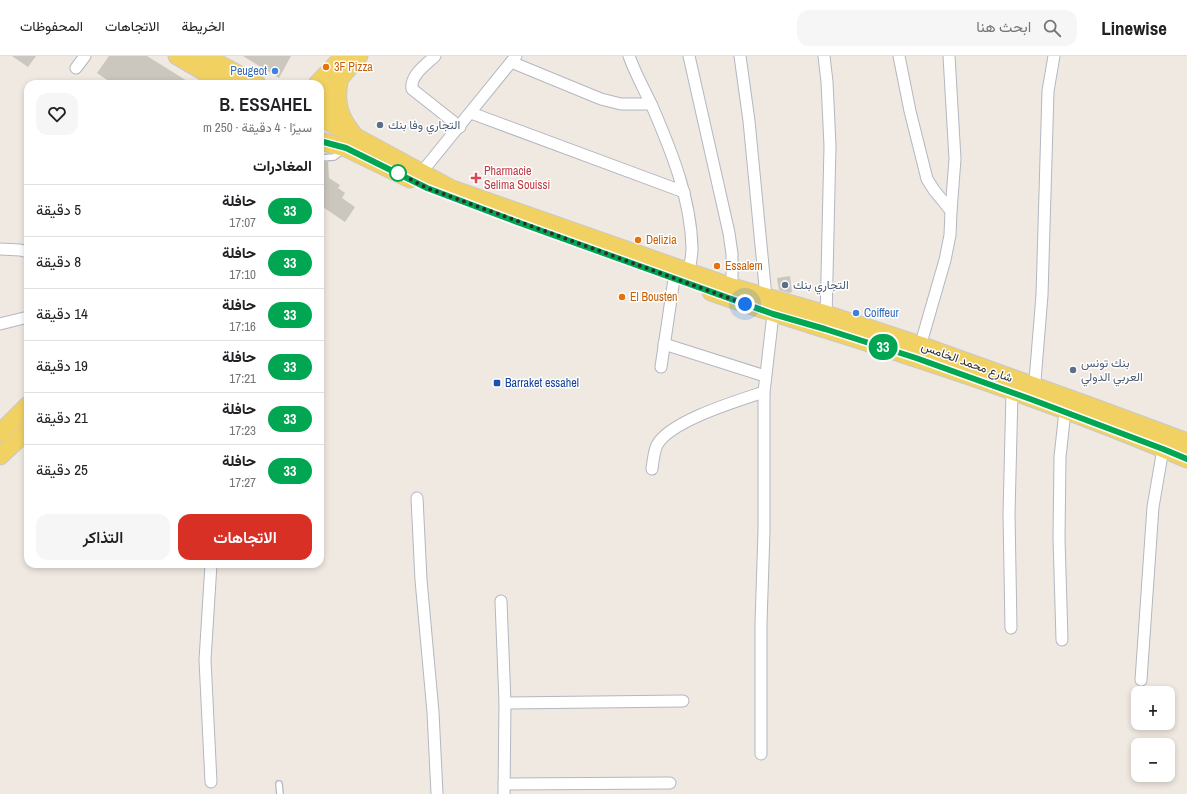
<!DOCTYPE html>
<html lang="ar">
<head>
<meta charset="utf-8">
<style>
	:root { --surface:#fff; --page:#f6f6f6; --text:#202124; --muted:#757577; --line:#e0e0e0; --accent:#d93025 }
	body { margin:0; font-family:"Archivo Narrow",Vazirmatn,sans-serif; background:var(--page); color:var(--text); direction:rtl; height:100vh; display:flex; flex-direction:column; font-size:15px; white-space:nowrap }
	* { box-sizing:border-box; margin:0 }
	p { font-size:13px; color:var(--muted) }
	.icon { flex:none; width:22px; height:22px; fill:none; stroke:currentColor; stroke-width:2; stroke-linecap:round; stroke-linejoin:round }
	.map { position:relative; flex:1; overflow:hidden; direction:ltr }
	.details { position:absolute; left:24px; top:24px; width:300px; height:488px; display:flex; flex-direction:column; background:var(--surface); border-radius:12px; box-shadow:0 2px 6px #0003; direction:rtl }
	.details>* { flex:none }
	.badge { padding:0 8px; border-radius:13px; font-size:14px; line-height:26px }
	.controls { position:absolute; left:1131px; top:630px; display:grid; gap:8px }
	.controls a { display:grid; place-items:center; width:44px; height:44px; border-radius:8px; background:var(--surface); box-shadow:0 2px 6px #0003; font-size:20px }
	.you { position:absolute; width:20px; height:20px; margin:-10px; border:3px solid #fff; border-radius:50%; background:#1a73e8; box-shadow:0 0 0 6px #1a73e833 }
	.map>.badge { position:absolute; translate:-50% -50%; box-shadow:0 0 0 2px #fff }
	h2 { padding:0 12px; font-size:15px; line-height:36px }
	.round { display:grid; place-items:center; flex:none; width:42px; height:42px; border-radius:12px; background:var(--page) }
	.headline { display:flex; align-items:center; justify-content:space-between; height:68px; padding:0 12px }
	h1 { font-size:19px; font-weight:600; line-height:30px }
	.primary-button { display:flex; gap:8px; margin-top:auto; padding:8px 12px }
	.primary-button a { flex:1; height:46px; border-radius:12px; background:var(--accent); color:#fff; font-size:16px; font-weight:600; line-height:46px; text-align:center }
	.primary-button a+a { background:var(--page); color:var(--text) }
	ul { padding:0; list-style:none }
	li { display:flex; align-items:center; gap:12px; height:52px; padding:0 12px; border-top:1px solid var(--line) }
	li div { flex:1 }
	li b { display:block; font-size:15px }
	li em { font-style:normal }
	li .badge { min-width:44px; font-weight:700; text-align:center }
	header { display:flex; align-items:center; gap:24px; box-sizing:border-box; height:56px; padding:0 20px; background:var(--surface); border-bottom:1px solid var(--line) }
	header strong { font-size:19px }
	nav { display:flex; gap:22px; margin-inline-start:auto; font-size:14px }
	.search { width:280px; height:36px; background:var(--page); display:flex; align-items:center; gap:10px; box-sizing:border-box; padding:0 14px; border-radius:12px; color:var(--muted); font-size:15px }
	.map>svg:first-child { display:block }
	.building { fill:#cbc7bf }
	.lines { fill:none; stroke-linecap:round; stroke-linejoin:round }
	.service-casing { stroke:#b4b7c1; stroke-width:8 }
	.minor-casing { stroke:#b4b7c1; stroke-width:13 }
	.primary-casing { stroke:#c9c9c9; stroke-width:19 }
	.service { stroke:#fff; stroke-width:5.5 }
	.minor { stroke:#fff; stroke-width:11 }
	.primary { stroke:#f2d163; stroke-width:17 }
	.line-casing { stroke:#fff; stroke-width:9 }
	.line { stroke:#00a651; stroke-width:6 }
	.walk { stroke:#2e2e2e; stroke-width:4; stroke-dasharray:0 7.2 }
	.food-dot { fill:#e8710a; stroke:#fff; stroke-width:1.5 }
	.shop-dot { fill:#3f7fe0; stroke:#fff; stroke-width:1.5 }
	.service-dot { fill:#5c6f8a; stroke:#fff; stroke-width:1.5 }
	.stop-dot { fill:#fff; stroke:#00a651; stroke-width:2 }
	.health-dot { fill:#e0444e; stroke:#fff; stroke-width:1.5 }
	.transit-dot { fill:#1a4fb4; stroke:#fff; stroke-width:1.5 }
	.labels { text-anchor:middle; stroke-width:3; stroke-linejoin:round; paint-order:stroke }
	.food-label { font-size:12px; fill:#c56008; stroke:#fff; text-anchor:start }
	.shop-label { font-size:12px; fill:#366cbe; stroke:#fff; text-anchor:end }
	.service-label { font-size:12px; fill:#4e5e75; stroke:#fff; text-anchor:start }
	.health-label { font-size:12px; fill:#be3a42; stroke:#fff; text-anchor:start }
	.street-label { font-size:12px; fill:#2e2e2e; stroke:#fff }
	.transit-label { font-size:12px; fill:#164399; stroke:#fff; text-anchor:start }
</style>
</head>
<body>
<header>
<strong>Linewise</strong>
<div class="search"><svg class="icon" aria-label="search" viewBox="0 0 24 24"><circle cx="10" cy="10" r="6"/><path d="M15 15l6 6"/></svg>ابحث هنا</div>
<nav><a>الخريطة</a><a>الاتجاهات</a><a>المحفوظات</a></nav>
</header>
<div class="map">
<svg width="1187" height="738" viewBox="0 0 1187 738">
	<rect width="100%" height="100%" fill="#efe9e1"/>
	<g class="building">
		<path d="M12 0H36L28 11Z"/>
		<path d="M109 0H147L192 28H113L97 17Z"/>
		<path d="M243 0H291L279 22Z"/>
		<path d="M320 106H328L329 122 340 129 338 132 345 137 342 142 355 151 345 166 320 149Z"/>
		<path d="M790 220 792 236 789 237 779 234 777 222Z"/>
	</g>
	<g class="lines">
		<defs>
			<g id="service">
				<path d="M320 102 334 101 343 94"/>
				<path d="M279 728 280 738"/>
			</g>
			<g id="minor">
				<path d="M435 0C426 9 410 19 412 33L460 71"/>
				<path d="M629 0C635 17 644 33 652 50 671 94 691 143 692 192 692 200 690 208 689 216"/>
				<path d="M689 0 729 177 732 198V231"/>
				<path d="M740 0 749 65 766 241"/>
				<path d="M824 0 827 26 830 90 826 263"/>
				<path d="M899 0 910 55 927 123 934 134 951 155 950 179 945 204 919 294"/>
				<path d="M949 0 955 103 951 155"/>
				<path d="M511 6 601 43 621 48H651"/>
				<path d="M76 12 85 0"/>
				<path d="M471 57 684 136"/>
				<path d="M421 117 516 0"/>
				<path d="M0 193 20 194 28 196"/>
				<path d="M0 268 28 261"/>
				<path d="M664 288 765 320"/>
				<path d="M661 311 674 223"/>
				<path d="M1034 337 1042 239 1048 35 1054 0"/>
				<path d="M652 413C653 405 654 395 657 389 670 365 737 345 764 336"/>
				<path d="M417 442 421 524 433 656 437 738"/>
				<path d="M211 508 205 604 211 726"/>
				<path d="M501 545 505 647 504 738"/>
				<path d="M1011 572 1009 458 1012 336"/>
				<path d="M1062 584 1059 482 1060 401 1065 355"/>
				<path d="M1141 624 1153 451 1163 393"/>
				<path d="M505 647 683 645"/>
				<path d="M761 698V567L764 475V336L773 258"/>
				<path d="M504 728 670 727"/>
			</g>
			<g id="primary">
				<path d="M177 0 225 28"/>
				<path d="M204 0 257 28"/>
				<path d="M339 26C335 48 340 62 354 79"/>
				<path d="M317 28 344 0"/>
				<path d="M321 58 340 22 359 0"/>
				<path d="M323 63 452 133 732 231 826 258 920 289 1090 350 1187 386"/>
				<path d="M320 85 346 92 410 123"/>
				<path d="M711 236C779 260 848 279 915 302 1007 332 1099 365 1187 403"/>
				<path d="M0 377 28 349"/>
				<path d="M0 400 28 374"/>
			</g>
		</defs>
		<use href="#service" class="service-casing"/>
		<use href="#minor" class="minor-casing"/>
		<use href="#primary" class="primary-casing"/>
		<use href="#service" class="service"/>
		<use href="#minor" class="minor"/>
		<use href="#primary" class="primary"/>
	</g>
	<g class="lines">
		<defs>
			<path id="line" d="M320 85 346 92 427 132 517 166 773 258 825 273 916 302 1033 344 1163 393 1187 403"/>
		</defs>
		<use href="#line" class="line-casing"/>
		<use href="#line" class="line"/>
		<path class="walk" d="M398 117 427 132 745 248"/>
	</g>
	<g class="food-dot">
		<circle cx="326" cy="11" r="4"/>
		<circle cx="638" cy="184" r="4"/>
		<circle cx="717" cy="210" r="4"/>
		<circle cx="622" cy="241" r="4"/>
	</g>
	<g class="shop-dot">
		<circle cx="275" cy="15" r="4"/>
		<circle cx="856" cy="257" r="4"/>
	</g>
	<g class="service-dot">
		<circle cx="380" cy="69" r="4"/>
		<circle cx="785" cy="229" r="4"/>
		<circle cx="1073" cy="314" r="4"/>
	</g>
	<circle class="stop-dot" cx="398" cy="117" r="8"/>
	<path class="health-dot" d="M474 116h4v4h4v4h-4v4h-4v-4h-4v-4h4z"/>
	<rect class="transit-dot" x="493" y="323" width="8" height="8" rx="2"/>
	<g class="labels">
		<g class="food-label">
			<text x="334" y="15">3F Pizza</text>
			<text x="646" y="188">Delizia</text>
			<text x="725" y="214">Essalem</text>
			<text x="630" y="245">El Bousten</text>
		</g>
		<g class="shop-label">
			<text x="267" y="19">Peugeot</text>
			<text x="864" y="261" text-anchor="start">Coiffeur</text>
		</g>
		<g class="service-label">
			<text x="388" y="73">التجاري وفا بنك</text>
			<text x="793" y="233">التجاري بنك</text>
			<text x="1081" y="311">بنك تونس<tspan x="1081" dy="14">العربي الدولي</tspan></text>
		</g>
		<g class="health-label">
			<text x="484" y="119">Pharmacie<tspan x="484" dy="14">Selima Souissi</tspan></text>
		</g>
		<g class="street-label">
			<text transform="translate(967 306) rotate(20)" y="4">شارع محمد الخامس</text>
		</g>
		<g class="transit-label">
			<text x="505" y="331">Barraket essahel</text>
		</g>
	</g>
</svg>
<div class="controls">
<a>+</a>
<a>−</a>
</div>
<div class="you" style="left:745px;top:248px"></div>
<b class="badge" style="left:883px;top:291px;background:#00a651;color:#fff">33</b>
<section class="details">
<div class="headline"><div><h1>B. ESSAHEL</h1><p>سيرًا · 4 دقيقة · 250 m</p></div><a class="round"><svg class="icon" aria-label="heart" viewBox="0 0 24 24"><path d="M12 20l-8-8c-3-5 5-10 8-4 3-6 11-1 8 4z"/></svg></a></div>
<h2>المغادرات</h2>
<ul>
<li><span class="badge" style="background:#00a651;color:#fff">33</span><div><b>حافلة</b><p>17:07</p></div><em>5 دقيقة</em></li>
<li><span class="badge" style="background:#00a651;color:#fff">33</span><div><b>حافلة</b><p>17:10</p></div><em>8 دقيقة</em></li>
<li><span class="badge" style="background:#00a651;color:#fff">33</span><div><b>حافلة</b><p>17:16</p></div><em>14 دقيقة</em></li>
<li><span class="badge" style="background:#00a651;color:#fff">33</span><div><b>حافلة</b><p>17:21</p></div><em>19 دقيقة</em></li>
<li><span class="badge" style="background:#00a651;color:#fff">33</span><div><b>حافلة</b><p>17:23</p></div><em>21 دقيقة</em></li>
<li><span class="badge" style="background:#00a651;color:#fff">33</span><div><b>حافلة</b><p>17:27</p></div><em>25 دقيقة</em></li>
</ul>
<div class="primary-button"><a>الاتجاهات</a><a>التذاكر</a></div>
</section>
</div>
</body>
</html>
